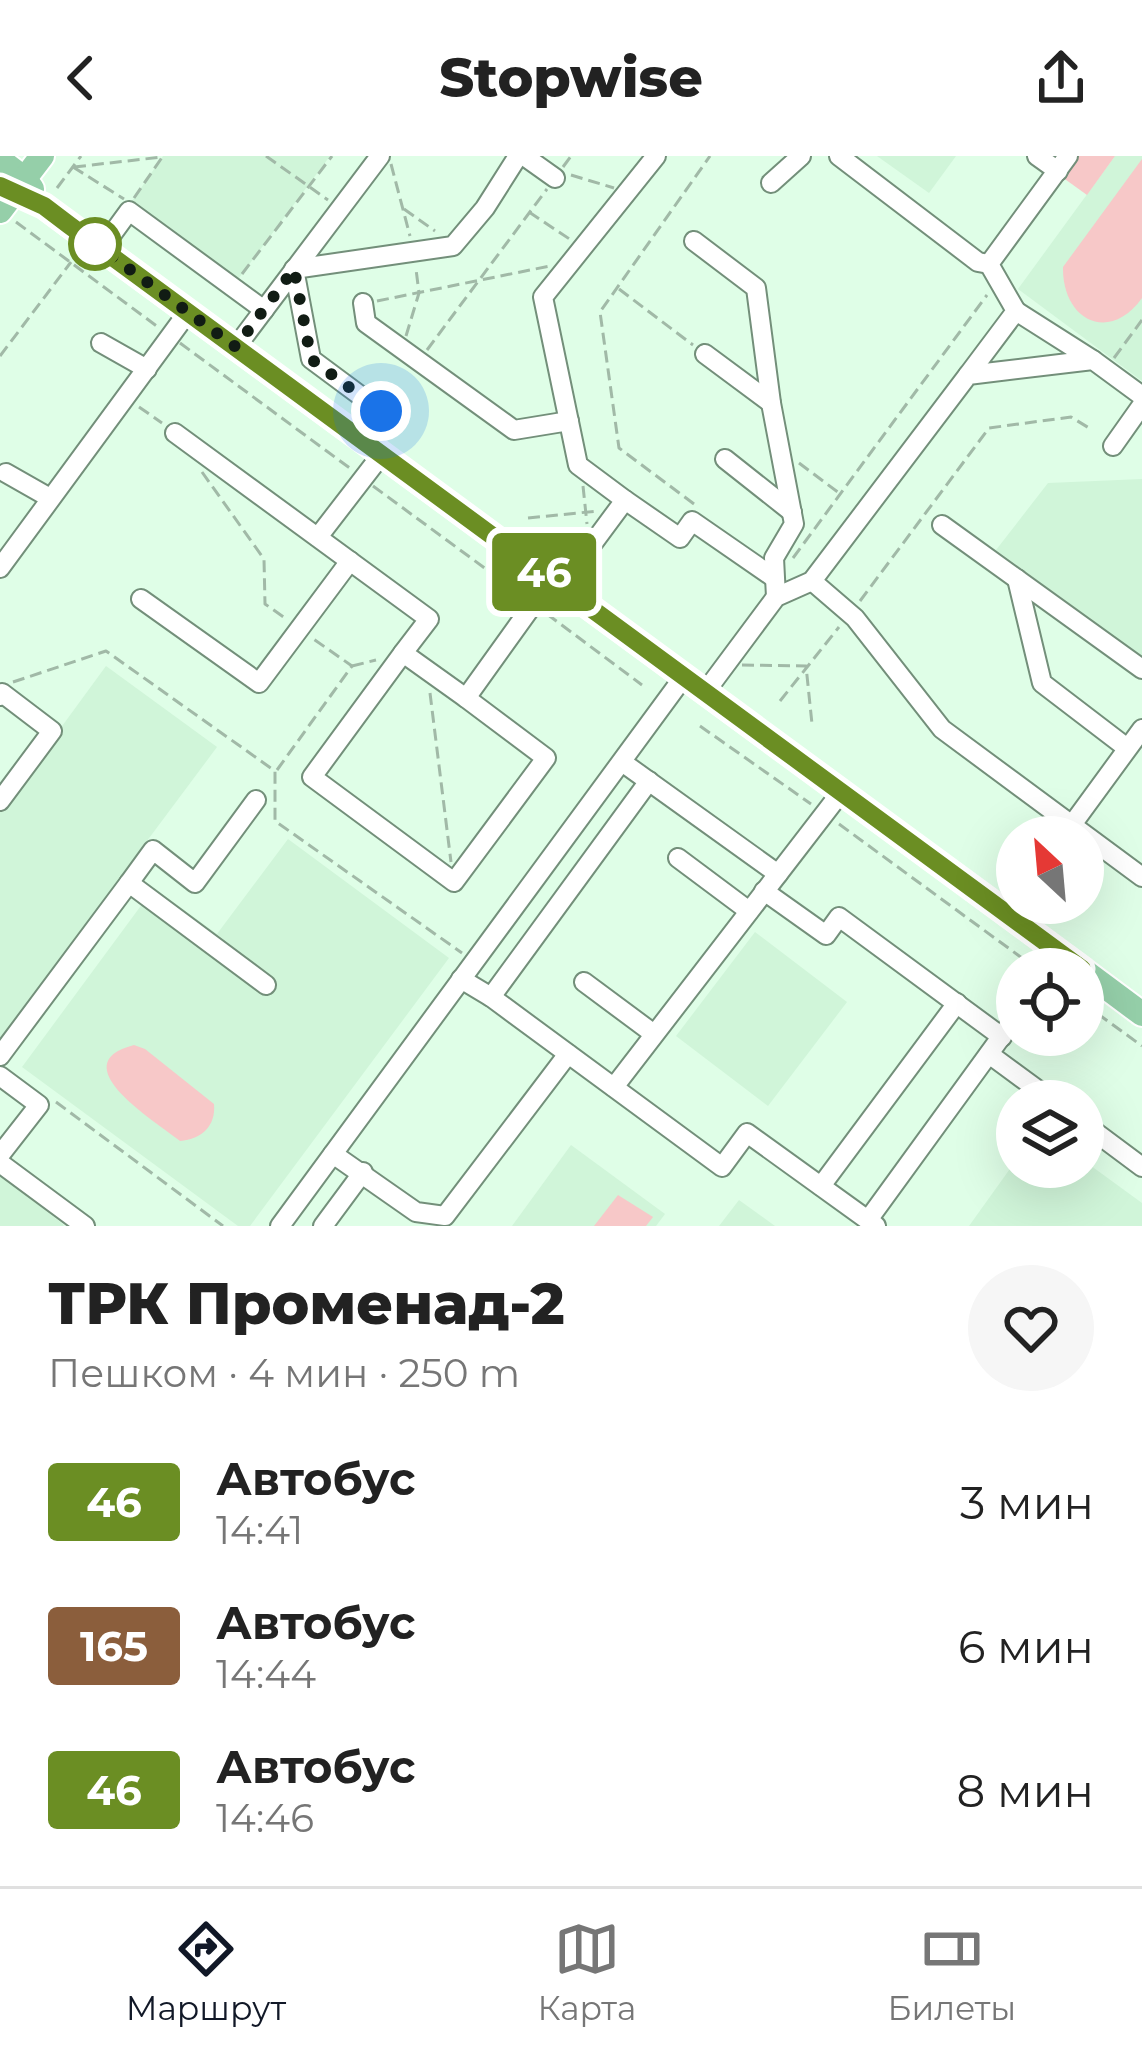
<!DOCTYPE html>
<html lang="ru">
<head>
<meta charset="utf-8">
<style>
	:root { --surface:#fff; --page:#f6f6f6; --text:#222; --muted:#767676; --line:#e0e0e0; --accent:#111827 }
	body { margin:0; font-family:Montserrat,sans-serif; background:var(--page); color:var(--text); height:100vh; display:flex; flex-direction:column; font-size:45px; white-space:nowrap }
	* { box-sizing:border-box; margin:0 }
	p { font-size:39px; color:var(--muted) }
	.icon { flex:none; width:66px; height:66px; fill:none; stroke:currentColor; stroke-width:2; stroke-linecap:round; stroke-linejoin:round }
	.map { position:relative; height:1070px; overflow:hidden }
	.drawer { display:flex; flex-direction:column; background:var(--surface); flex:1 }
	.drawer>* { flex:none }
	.badge { padding:0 24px; border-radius:9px; font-size:42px; line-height:78px }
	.needle { width:78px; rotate:334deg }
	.buttons { position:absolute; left:996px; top:660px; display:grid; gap:24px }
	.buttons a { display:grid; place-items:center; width:108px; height:108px; border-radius:50%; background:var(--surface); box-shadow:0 12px 48px #0002; font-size:60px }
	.you { position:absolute; width:60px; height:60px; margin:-30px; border:9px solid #fff; border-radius:50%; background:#1a73e8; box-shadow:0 0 0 18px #1a73e833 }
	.map>.badge { position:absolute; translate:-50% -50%; box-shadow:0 0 0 6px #fff }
	.round { display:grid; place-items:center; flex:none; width:126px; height:126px; border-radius:63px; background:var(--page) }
	.headline { display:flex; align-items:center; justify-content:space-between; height:204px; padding:0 48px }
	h1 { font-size:57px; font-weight:800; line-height:90px }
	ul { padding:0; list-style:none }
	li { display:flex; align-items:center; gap:36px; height:144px; padding:0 48px }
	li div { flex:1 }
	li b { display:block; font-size:45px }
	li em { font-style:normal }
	li .badge { min-width:132px; font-weight:700; text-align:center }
	header { display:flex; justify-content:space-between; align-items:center; height:156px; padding:0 48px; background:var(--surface); font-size:54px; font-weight:800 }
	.dock { display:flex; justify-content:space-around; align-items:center; height:168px; border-top:3px solid var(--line); background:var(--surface); font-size:33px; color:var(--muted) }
	.dock a { display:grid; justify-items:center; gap:6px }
	.dock .current { color:var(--accent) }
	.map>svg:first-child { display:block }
	.built { fill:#d0f5d9 }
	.green { fill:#f7c8c8 }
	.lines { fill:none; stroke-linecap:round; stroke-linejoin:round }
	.minor-casing { stroke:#738f7a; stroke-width:22 }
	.major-casing { stroke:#fff; stroke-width:28 }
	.path { stroke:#a1b9a7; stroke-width:3; stroke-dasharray:12 6; stroke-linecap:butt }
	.minor { stroke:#fff; stroke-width:18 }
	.major { stroke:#95cfa9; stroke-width:24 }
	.line-casing { stroke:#fff; stroke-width:27 }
	.line { stroke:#6b8e23; stroke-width:18 }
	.walk { stroke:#111c14; stroke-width:12; stroke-dasharray:0 21.6 }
	.stop-dot { fill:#fff; stroke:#6b8e23; stroke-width:6 }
</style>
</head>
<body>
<header><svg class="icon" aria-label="back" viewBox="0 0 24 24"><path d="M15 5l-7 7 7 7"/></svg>Stopwise<svg class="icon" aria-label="share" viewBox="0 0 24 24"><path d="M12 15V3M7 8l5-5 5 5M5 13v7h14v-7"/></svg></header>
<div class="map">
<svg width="1142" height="1070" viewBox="0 0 1142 1070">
	<rect width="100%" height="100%" fill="#dffee7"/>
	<g class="built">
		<path d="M163 0H330L236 126 130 48Z"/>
		<path d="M877 0H956L929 37Z"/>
		<path d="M1115 0H1142V225L1018 133Z"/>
		<path d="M1142 323V501L996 394 1048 327Z"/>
		<path d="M106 510 217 591 0 882V655Z"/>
		<path d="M288 683 449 802 250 1070H238L22 911 154 732 217 778Z"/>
		<path d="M755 776 847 846 768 950 676 880Z"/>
		<path d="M571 989 665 1058 656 1070H512Z"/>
		<path d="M1017 1003V1011H1083V1004L1142 1047V1070H969Z"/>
		<path d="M0 1019 64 1069 63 1070H0Z"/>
		<path d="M739 1044 775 1070H719Z"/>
	</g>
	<g class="green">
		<path d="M1077 0H1115L1087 39 1062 21Z"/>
		<path d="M1142 3V142C1109 188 1062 164 1063 111Z"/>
		<path d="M134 889 145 893 214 948C216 970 202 983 180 985 157 966 60 908 134 889Z"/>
		<path d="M618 1039 653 1061 646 1070H594Z"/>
	</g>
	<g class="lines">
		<defs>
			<g id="minor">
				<path d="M524 0 555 22"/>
				<path d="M839 0 978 106 989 108"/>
				<path d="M1037 0 1058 15"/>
				<path d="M771 27 801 0"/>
				<path d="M694 85 756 132 771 247 794 368 774 402 776 441"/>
				<path d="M102 92 129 55 264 154"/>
				<path d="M363 147 366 167 514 274 569 265"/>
				<path d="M1016 155 1093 204"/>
				<path d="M101 187 147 213"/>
				<path d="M236 191 380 0"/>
				<path d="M705 198 771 247"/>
				<path d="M968 219 1016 155 989 108 1068 0"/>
				<path d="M381 255 311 203 294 113 453 90 485 52 518 0"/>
				<path d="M175 277 429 463 403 497 466 542 552 422"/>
				<path d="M1113 290 1142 249"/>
				<path d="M725 303 792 356"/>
				<path d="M6 317 50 342"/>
				<path d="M625 344 680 382 692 365 773 421"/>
				<path d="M942 369 1142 513"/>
				<path d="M318 381 382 298"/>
				<path d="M0 412 188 156"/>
				<path d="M1017 423 1042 527 1127 592"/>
				<path d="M812 425 855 462 942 573 1142 721"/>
				<path d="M562 429 625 344 578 309 543 141 656 0"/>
				<path d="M141 443 259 527 350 405"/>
				<path d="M403 497 312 621 454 726 546 602 466 542"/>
				<path d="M706 535 776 441 812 425 968 219 1093 204 1142 240"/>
				<path d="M0 540 2 537 52 575 0 645"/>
				<path d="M622 606 778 718"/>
				<path d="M1063 681 1142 573"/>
				<path d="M678 702 749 755"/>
				<path d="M129 727 153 694 195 727 256 644"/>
				<path d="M764 735 826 779 839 761 1002 881"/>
				<path d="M461 823 491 841 722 1011 747 977 876 1070"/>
				<path d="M584 826 654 878"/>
				<path d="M491 841 649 625"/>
				<path d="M989 898 1053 945"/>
				<path d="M0 900 129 727 266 829"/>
				<path d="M0 920 39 949 0 999"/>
				<path d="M614 931 842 635"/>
				<path d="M1083 967 1142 1011"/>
				<path d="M333 998 416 1056 445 1060 568 898"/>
				<path d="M0 1007 85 1070"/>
				<path d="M821 1030 957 847"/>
				<path d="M868 1064 1017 859"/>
				<path d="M280 1070 685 519"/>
				<path d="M323 1070 363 1016"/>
			</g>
			<g id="major">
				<path d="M0 4 25 23 32 33"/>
				<path d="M0 30 44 50 1082 813"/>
				<path d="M0 55 42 0"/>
				<path d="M1083 814 1142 858"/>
			</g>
		</defs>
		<use href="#minor" class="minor-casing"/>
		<use href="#major" class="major-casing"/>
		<g class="path">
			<path d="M266 0 328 44"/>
			<path d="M391 8 410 80"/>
			<path d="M73 11 124 43"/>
			<path d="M74 11 162 1"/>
			<path d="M563 11 571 0"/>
			<path d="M571 19 614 32"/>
			<path d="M57 32 81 0"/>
			<path d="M134 42 163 0"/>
			<path d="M404 53 435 75"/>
			<path d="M529 56 571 84"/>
			<path d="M16 66 158 171"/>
			<path d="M242 118 332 0"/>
			<path d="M619 133 693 189"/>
			<path d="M377 145 550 110"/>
			<path d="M406 180 419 137 416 113"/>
			<path d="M180 187 351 313"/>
			<path d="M427 194 547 33"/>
			<path d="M0 200 71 106"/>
			<path d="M1114 202 1142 164"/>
			<path d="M139 251 162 267"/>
			<path d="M799 307 839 337"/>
			<path d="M202 316 264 403 265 448 285 462"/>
			<path d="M373 330 520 438"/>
			<path d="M583 330 587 368"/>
			<path d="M694 348 619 292 600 156 710 0"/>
			<path d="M528 362 598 355"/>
			<path d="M793 402 987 139"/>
			<path d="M860 445 989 272 1071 261 1089 272"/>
			<path d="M547 458 642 529"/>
			<path d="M742 509 806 510 812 568"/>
			<path d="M352 510 376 504"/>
			<path d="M13 526 106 495 275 615V665L462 797"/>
			<path d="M430 537 451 706"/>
			<path d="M780 545 839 471"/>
			<path d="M700 570 811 648"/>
			<path d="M277 614 352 510 312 482"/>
			<path d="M839 668 1037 813"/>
			<path d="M1083 847 1142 890"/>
			<path d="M56 946 223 1070"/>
		</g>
		<use href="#minor" class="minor"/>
		<use href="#major" class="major"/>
	</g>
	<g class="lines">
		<defs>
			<path id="line" d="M0 30 44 50 69 69 1082 813"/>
		</defs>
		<use href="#line" class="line-casing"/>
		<use href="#line" class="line"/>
		<path class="walk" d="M95 88 236 191 294 113 311 203 381 255"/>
	</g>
	<circle class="stop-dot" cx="95" cy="88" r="24"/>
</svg>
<div class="buttons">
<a><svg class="needle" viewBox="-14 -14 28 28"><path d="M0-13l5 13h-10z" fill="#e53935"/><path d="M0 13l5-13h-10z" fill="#767676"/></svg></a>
<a><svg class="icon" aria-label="locate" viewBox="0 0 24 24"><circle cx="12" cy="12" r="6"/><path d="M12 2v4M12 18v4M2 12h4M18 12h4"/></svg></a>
<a><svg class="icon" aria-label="layers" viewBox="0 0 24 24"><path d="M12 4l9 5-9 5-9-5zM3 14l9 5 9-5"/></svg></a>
</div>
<div class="you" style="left:381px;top:255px"></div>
<b class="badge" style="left:544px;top:416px;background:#6b8e23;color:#fff">46</b>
</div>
<section class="drawer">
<div class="headline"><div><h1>ТРК Променад-2</h1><p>Пешком · 4 мин · 250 m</p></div><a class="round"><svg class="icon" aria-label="heart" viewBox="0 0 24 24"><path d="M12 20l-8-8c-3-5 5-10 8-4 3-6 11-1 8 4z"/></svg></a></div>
<ul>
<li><span class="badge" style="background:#6b8e23;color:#fff">46</span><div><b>Автобус</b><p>14:41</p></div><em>3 мин</em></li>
<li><span class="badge" style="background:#8b5e3c;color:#fff">165</span><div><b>Автобус</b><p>14:44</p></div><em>6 мин</em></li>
<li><span class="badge" style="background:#6b8e23;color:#fff">46</span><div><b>Автобус</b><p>14:46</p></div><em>8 мин</em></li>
</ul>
</section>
<nav class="dock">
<a class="current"><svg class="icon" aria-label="directions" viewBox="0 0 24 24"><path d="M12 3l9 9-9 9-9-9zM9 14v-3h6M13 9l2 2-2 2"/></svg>Маршрут</a>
<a><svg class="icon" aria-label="map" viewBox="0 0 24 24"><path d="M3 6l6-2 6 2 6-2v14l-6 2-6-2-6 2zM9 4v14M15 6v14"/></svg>Карта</a>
<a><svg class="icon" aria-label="tickets" viewBox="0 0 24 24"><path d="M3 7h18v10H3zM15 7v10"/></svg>Билеты</a>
</nav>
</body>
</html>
